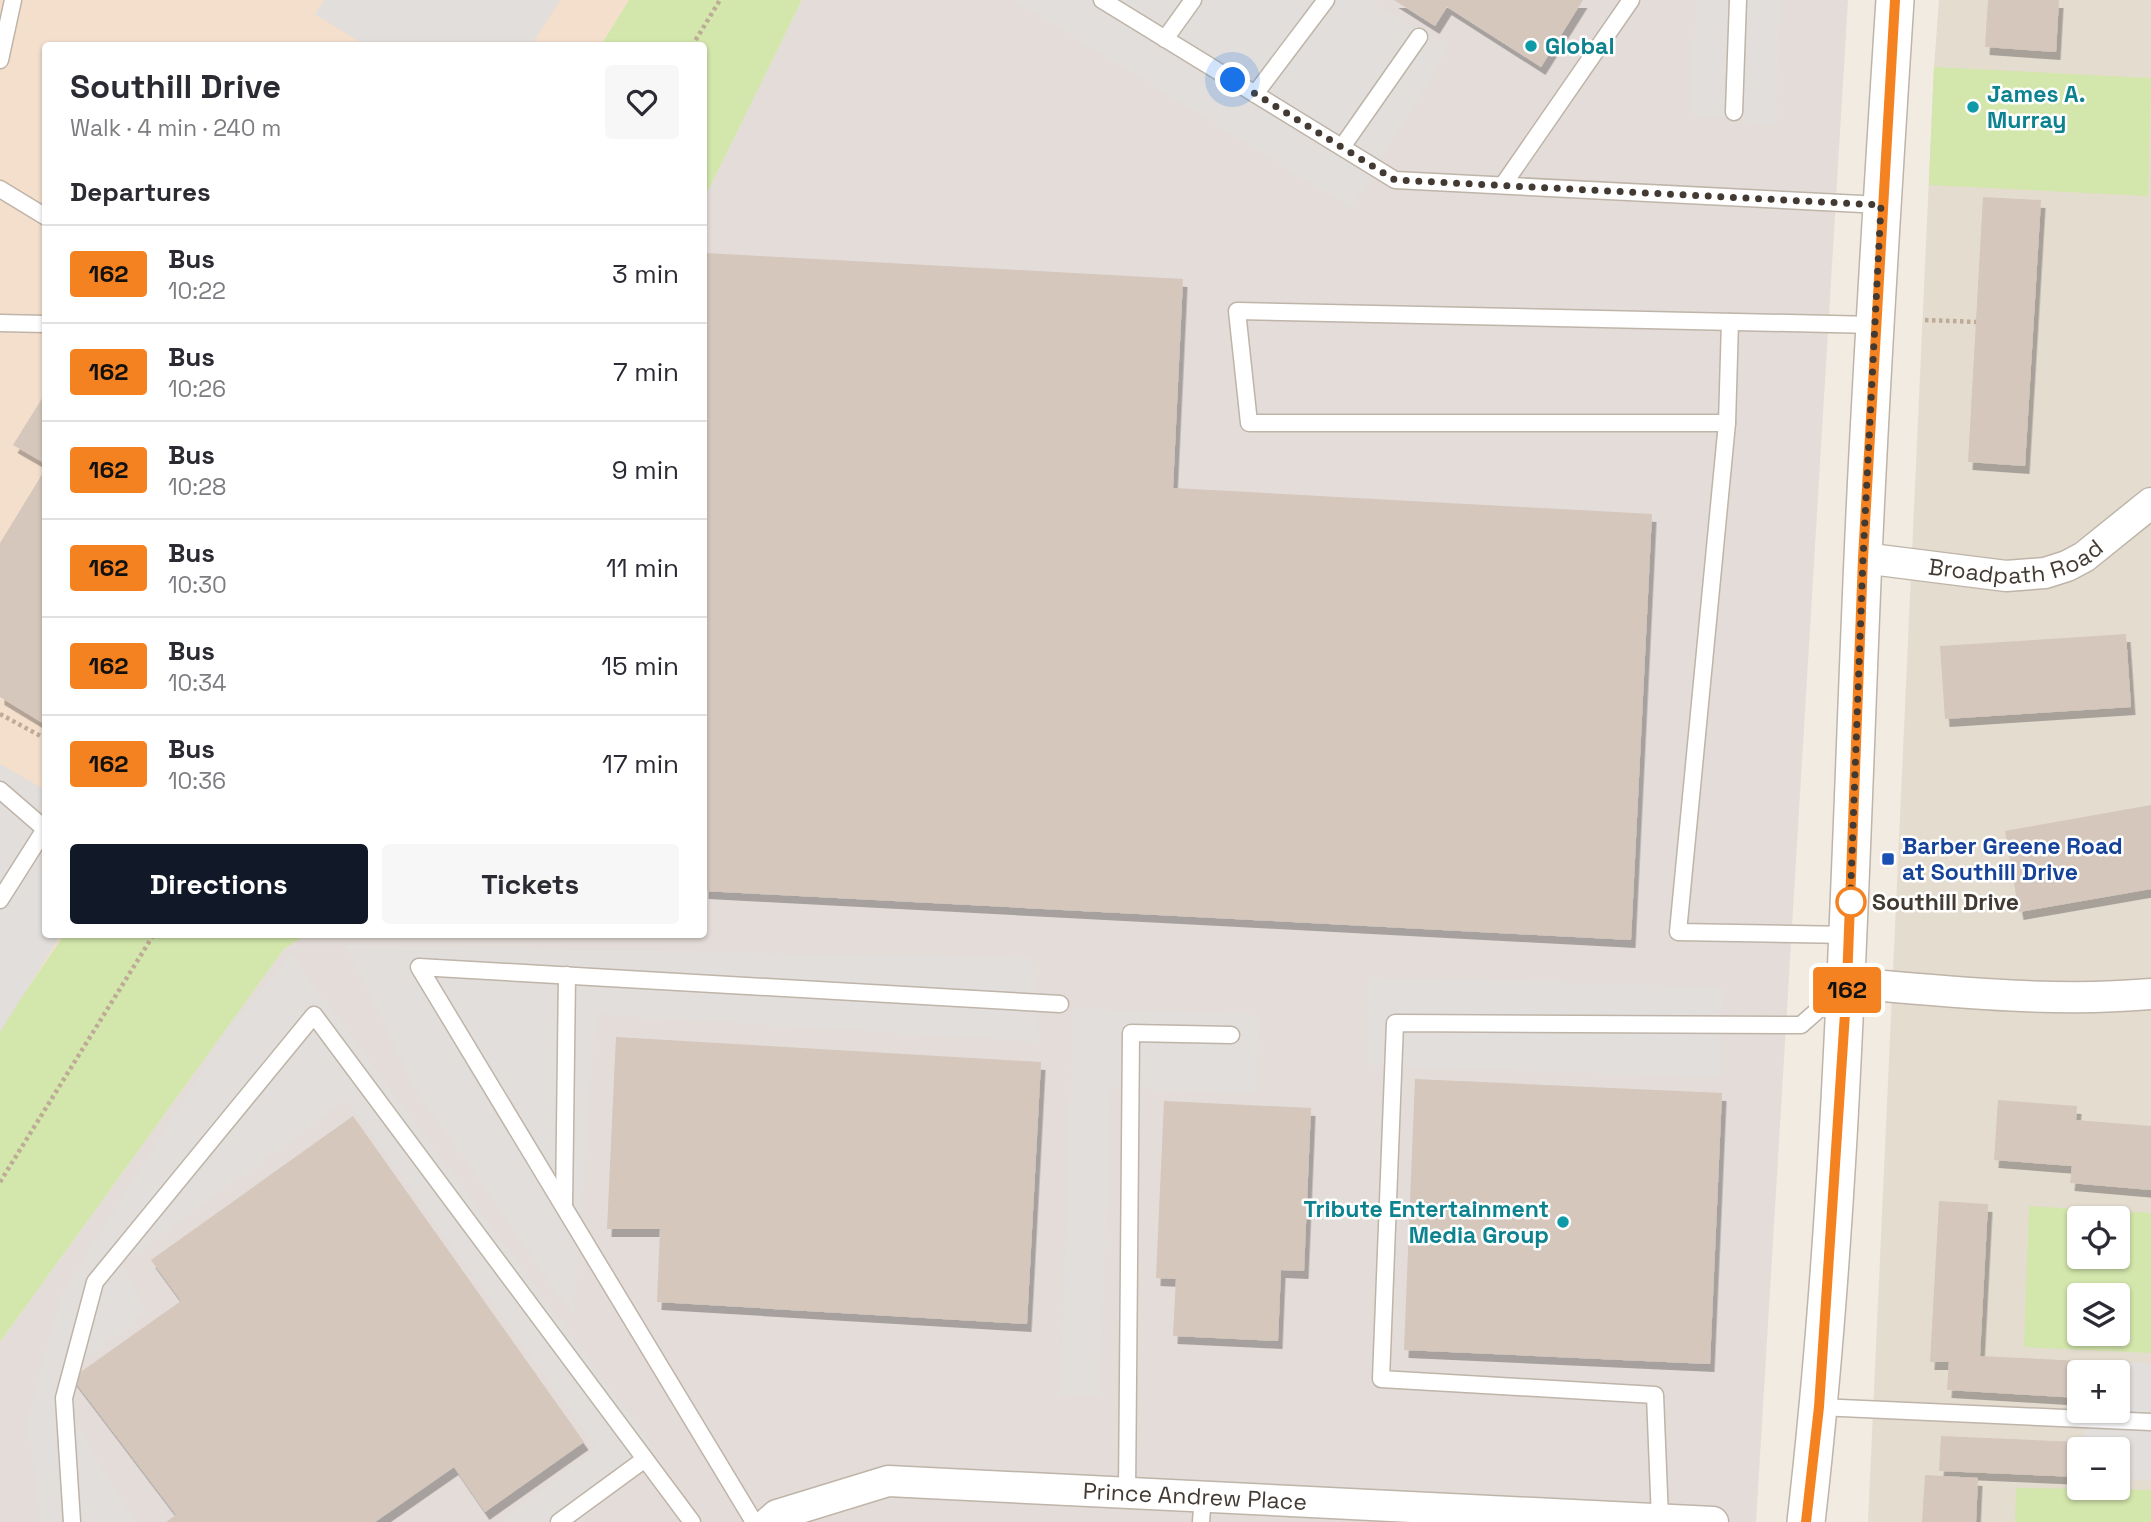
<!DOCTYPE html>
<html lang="en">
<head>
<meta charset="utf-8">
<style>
	:root { --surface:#fff; --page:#f7f7f7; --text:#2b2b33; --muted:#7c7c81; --line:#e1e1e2; --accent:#111827 }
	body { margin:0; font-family:"Space Grotesk",sans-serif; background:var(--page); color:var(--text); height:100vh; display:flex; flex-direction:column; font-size:26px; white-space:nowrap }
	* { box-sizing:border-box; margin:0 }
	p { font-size:23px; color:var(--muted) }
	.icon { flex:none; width:38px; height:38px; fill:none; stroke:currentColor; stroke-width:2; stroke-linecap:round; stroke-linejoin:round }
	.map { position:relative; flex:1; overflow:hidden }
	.drawer { position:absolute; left:42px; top:42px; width:665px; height:896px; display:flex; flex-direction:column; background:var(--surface); border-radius:7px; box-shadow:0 2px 5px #0004 }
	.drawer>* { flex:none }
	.badge { padding:0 14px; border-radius:5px; font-size:24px; line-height:46px }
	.buttons { position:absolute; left:2067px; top:1206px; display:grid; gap:14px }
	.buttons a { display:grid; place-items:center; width:63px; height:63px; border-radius:7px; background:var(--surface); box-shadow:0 2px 5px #0004; font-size:35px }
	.you { position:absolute; width:35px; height:35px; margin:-18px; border:5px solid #fff; border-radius:50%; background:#1a73e8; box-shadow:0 0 0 10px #1a73e833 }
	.map>.badge { position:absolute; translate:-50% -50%; box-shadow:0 0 0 4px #fff }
	h2 { padding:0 28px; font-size:26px; line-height:63px }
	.round { display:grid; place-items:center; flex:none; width:74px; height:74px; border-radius:7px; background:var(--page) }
	.headline { display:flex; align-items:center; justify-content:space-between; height:119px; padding:0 28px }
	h1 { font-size:33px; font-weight:800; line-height:52px }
	.action { display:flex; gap:14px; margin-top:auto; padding:14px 28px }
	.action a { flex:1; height:80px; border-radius:7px; background:var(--accent); color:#fff; font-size:28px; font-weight:800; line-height:80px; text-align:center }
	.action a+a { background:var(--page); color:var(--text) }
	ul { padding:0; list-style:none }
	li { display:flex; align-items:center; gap:21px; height:98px; padding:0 28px; border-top:2px solid var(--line) }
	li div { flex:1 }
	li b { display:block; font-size:26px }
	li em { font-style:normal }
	li .badge { min-width:77px; font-weight:700; text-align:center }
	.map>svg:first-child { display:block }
	.residential { fill:#e5dcd0; fill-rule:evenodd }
	.commercial { fill:#f4decc }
	.industrial { fill:#e3dcd8 }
	.green { fill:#d3e6ab; fill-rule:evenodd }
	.parking { fill:#e1dedb }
	.building { fill:#d5c7bb; filter:url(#shadow) }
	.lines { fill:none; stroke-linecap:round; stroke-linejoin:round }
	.service-casing { stroke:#bfb4a8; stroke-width:19 }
	.minor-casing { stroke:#bfb4a8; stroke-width:33 }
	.tertiary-casing { stroke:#bfb4a8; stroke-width:40 }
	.path { stroke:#beab97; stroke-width:4.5; stroke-dasharray:3.5 3.5; stroke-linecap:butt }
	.service { stroke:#fff; stroke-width:16 }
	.minor { stroke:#fff; stroke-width:30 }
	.tertiary { stroke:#fff; stroke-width:37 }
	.line-casing { stroke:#fff; stroke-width:16 }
	.line { stroke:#f58220; stroke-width:10 }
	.walk { stroke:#423a33; stroke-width:7; stroke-dasharray:0 12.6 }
	.culture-dot { fill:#0f9aa8; stroke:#fff; stroke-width:2.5 }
	.transit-dot { fill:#1a4fb4; stroke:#fff; stroke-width:2.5 }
	.stop-dot { fill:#fff; stroke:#f58220; stroke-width:3.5 }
	.labels { text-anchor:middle; stroke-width:5; stroke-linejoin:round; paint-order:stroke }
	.culture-label { font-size:23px; font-weight:bold; fill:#0d838f; stroke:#fff; text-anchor:start }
	.street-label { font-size:23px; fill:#423a33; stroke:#fff }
	.transit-label { font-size:23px; font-weight:bold; fill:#164399; stroke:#fff; text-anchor:start }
	.stop-label { font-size:23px; font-weight:bold; fill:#423a33; stroke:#fff; text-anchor:start }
</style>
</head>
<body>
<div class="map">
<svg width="2151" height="1522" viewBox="0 0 2151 1522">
	<defs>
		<filter id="shadow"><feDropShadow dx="4.5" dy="8" stdDeviation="0" flood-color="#0004"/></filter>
	</defs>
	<rect width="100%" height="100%" fill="#f1ebe2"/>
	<path class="residential" d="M1939 0H2151V1522H1868L1934 67ZM2079 1218H2118V1256H2079ZM2079 1295H2118V1334H2079ZM2079 1372H2118V1410H2079ZM2079 1449H2118V1488H2079Z"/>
	<path class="commercial" d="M0 0H629L601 45 46 46V934L64 935 0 1029Z"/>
	<path class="industrial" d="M802 0H1848L1756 1522H0V1342L284 949 306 934H704V199Z"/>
	<g class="green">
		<path d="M629 0H802L704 199V46L601 45Z"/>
		<path d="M1934 67 2151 78 2148 196 1929 185Z"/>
		<path d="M64 935H306L284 949 0 1342V1029Z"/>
		<path d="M2029 1206 2151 1213V1353L2024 1347ZM2118 1218V1256H2079V1218ZM2079 1295H2118V1334H2079Z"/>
		<path d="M2016 1488 2151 1490V1522H2015Z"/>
	</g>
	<g class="parking">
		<path d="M324 0H560L531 46 365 45 315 14Z"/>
		<path d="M1014 0H1371L1449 48 1351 208Z"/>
		<path d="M1696 0H1779L1777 125 1690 114Z"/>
		<path d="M0 764 45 790 46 934 61 935 0 1032Z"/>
		<path d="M345 945 1032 958 1040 1042 596 1014 574 1317 415 1088Z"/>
		<path d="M291 954 653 1446 583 1522H500L596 1448 346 1100 122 1264 146 1312 52 1383 135 1522H41L27 1423 60 1297 229 1027Z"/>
		<path d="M1369 977 1723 987 1720 1077 1367 1066Z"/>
		<path d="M1073 1008 1259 1015 1256 1093 1111 1088 1100 1395 1060 1394Z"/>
		<path d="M2085 1361 2151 1363V1480L2118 1479V1449H2083L2084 1411 2118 1410V1372H2085Z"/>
	</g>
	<g class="building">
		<path d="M1394 0H1583L1541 67 1447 7 1435 26Z"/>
		<path d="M1988 0H2059L2056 52 1985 47Z"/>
		<path d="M1983 197 2041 200 2025 466 1968 462Z"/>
		<path d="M705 253 1183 279 1173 488 1652 514 1631 940 704 891Z"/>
		<path d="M46 392V464L13 445Z"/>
		<path d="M46 468V725L0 697V543Z"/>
		<path d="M2126 634 2131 707 1945 719 1940 646Z"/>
		<path d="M2151 805V889L2019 912 2005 831Z"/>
		<path d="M616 1037 1041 1062 1027 1324 657 1302 660 1229H607Z"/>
		<path d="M1415 1079 1722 1093 1710 1364 1404 1350Z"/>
		<path d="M1998 1100 2077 1106 2076 1120 2151 1126V1190L2070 1183 2072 1166 1994 1160Z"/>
		<path d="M1164 1101 1311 1108 1304 1271 1281 1270 1278 1341 1173 1336 1176 1279 1156 1278Z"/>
		<path d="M353 1116 584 1442 485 1512 454 1467 375 1522H166L176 1515 72 1378 181 1301 151 1260Z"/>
		<path d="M1939 1201 1988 1204 1980 1356 2083 1361V1372H2079V1398L1947 1390 1949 1362H1930Z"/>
		<path d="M1941 1436 2079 1442 2078 1477 1939 1471Z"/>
		<path d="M1925 1475 1978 1478 1976 1522H1922Z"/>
	</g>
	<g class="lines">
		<defs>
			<g id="service">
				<path d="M1102 0 1395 180 1881 205"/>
				<path d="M1165 39 1193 0"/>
				<path d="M0 60 13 0"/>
				<path d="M1255 94 1326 0"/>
				<path d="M1734 112 1738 0"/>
				<path d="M1342 147 1419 37"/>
				<path d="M1503 185 1631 0"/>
				<path d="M0 189 46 217"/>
				<path d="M1730 322 1727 423 1678 932 1850 935"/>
				<path d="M0 323 46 324"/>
				<path d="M1727 423H1249L1237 311 1875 325"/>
				<path d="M0 790 45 829 0 900"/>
				<path d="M564 1206 567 975"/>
				<path d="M1819 1407 2151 1422"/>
				<path d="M1127 1492 1131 1033 1231 1035"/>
				<path d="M1660 1519 1655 1395 1381 1379 1395 1023 1801 1025 1843 988"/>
				<path d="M72 1522 64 1398 95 1282 314 1015 692 1522"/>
				<path d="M559 1522 645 1459"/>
				<path d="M754 1522 419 967 1060 1004"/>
				<path d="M1201 1522 1203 1496"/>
			</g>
			<g id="minor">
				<path id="s1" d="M1863 558 2006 576 2045 573 2067 566 2084 557 2151 503"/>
				<path d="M1847 983C1948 991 2050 1003 2151 994"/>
				<path id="s2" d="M769 1522 777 1515 888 1481 1713 1522"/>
			</g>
			<path id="tertiary" d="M1806 1522C1843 1202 1849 880 1863 558 1871 372 1883 186 1895 0"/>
		</defs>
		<use href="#service" class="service-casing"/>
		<use href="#minor" class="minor-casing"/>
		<use href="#tertiary" class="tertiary-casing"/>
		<g class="path">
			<path d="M692 46 720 0"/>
			<path d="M1925 320 1976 322"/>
			<path d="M0 714 46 739"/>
			<path d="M0 1182 154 934"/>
		</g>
		<use href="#service" class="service"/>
		<use href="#minor" class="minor"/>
		<use href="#tertiary" class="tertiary"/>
	</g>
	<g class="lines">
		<defs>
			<path id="line" d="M1806 1522 1819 1407 1847 983 1863 558 1895 0"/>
		</defs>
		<use href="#line" class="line-casing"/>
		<use href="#line" class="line"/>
		<path class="walk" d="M1233 80 1395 180 1881 205 1863 558 1850 908 1851 902"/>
	</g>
	<g class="culture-dot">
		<circle cx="1531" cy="46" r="7"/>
		<circle cx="1973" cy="107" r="7"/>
		<circle cx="1563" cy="1222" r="7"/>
	</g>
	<rect class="transit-dot" x="1881" y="852" width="14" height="14" rx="3.5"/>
	<circle class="stop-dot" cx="1851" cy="902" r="14"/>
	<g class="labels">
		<g class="culture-label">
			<text x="1545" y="54">Global</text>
			<text x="1987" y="102">James A.<tspan x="1987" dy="26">Murray</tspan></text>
			<text x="1549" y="1217" text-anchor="end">Tribute Entertainment<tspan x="1549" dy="26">Media Group</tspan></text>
		</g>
		<g class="street-label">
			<text dy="8" stroke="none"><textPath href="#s1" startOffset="156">Broadpath Road</textPath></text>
			<text dy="8" stroke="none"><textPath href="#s2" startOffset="434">Prince Andrew Place</textPath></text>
		</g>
		<g class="transit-label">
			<text x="1902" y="854">Barber Greene Road<tspan x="1902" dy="26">at Southill Drive</tspan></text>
		</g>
		<g class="stop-label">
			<text x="1872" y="910">Southill Drive</text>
		</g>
	</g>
</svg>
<div class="buttons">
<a><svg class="icon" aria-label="locate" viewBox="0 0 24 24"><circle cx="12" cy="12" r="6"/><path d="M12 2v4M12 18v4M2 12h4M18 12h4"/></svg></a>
<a><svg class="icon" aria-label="layers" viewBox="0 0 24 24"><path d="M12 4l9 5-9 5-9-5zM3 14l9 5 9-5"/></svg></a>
<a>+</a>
<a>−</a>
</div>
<div class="you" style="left:1233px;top:80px"></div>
<b class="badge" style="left:1847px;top:990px;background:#f58220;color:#111">162</b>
<section class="drawer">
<div class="headline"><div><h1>Southill Drive</h1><p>Walk · 4 min · 240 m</p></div><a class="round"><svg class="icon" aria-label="heart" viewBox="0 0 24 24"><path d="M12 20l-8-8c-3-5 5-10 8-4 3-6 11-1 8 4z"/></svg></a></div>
<h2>Departures</h2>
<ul>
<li><span class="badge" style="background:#f58220;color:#111">162</span><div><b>Bus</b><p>10:22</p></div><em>3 min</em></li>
<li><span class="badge" style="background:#f58220;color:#111">162</span><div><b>Bus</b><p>10:26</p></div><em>7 min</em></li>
<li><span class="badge" style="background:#f58220;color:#111">162</span><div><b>Bus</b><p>10:28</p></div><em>9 min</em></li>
<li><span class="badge" style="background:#f58220;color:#111">162</span><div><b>Bus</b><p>10:30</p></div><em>11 min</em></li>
<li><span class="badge" style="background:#f58220;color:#111">162</span><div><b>Bus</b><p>10:34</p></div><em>15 min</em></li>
<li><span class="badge" style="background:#f58220;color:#111">162</span><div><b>Bus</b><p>10:36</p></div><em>17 min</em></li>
</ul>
<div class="action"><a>Directions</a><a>Tickets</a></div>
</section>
</div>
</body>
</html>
